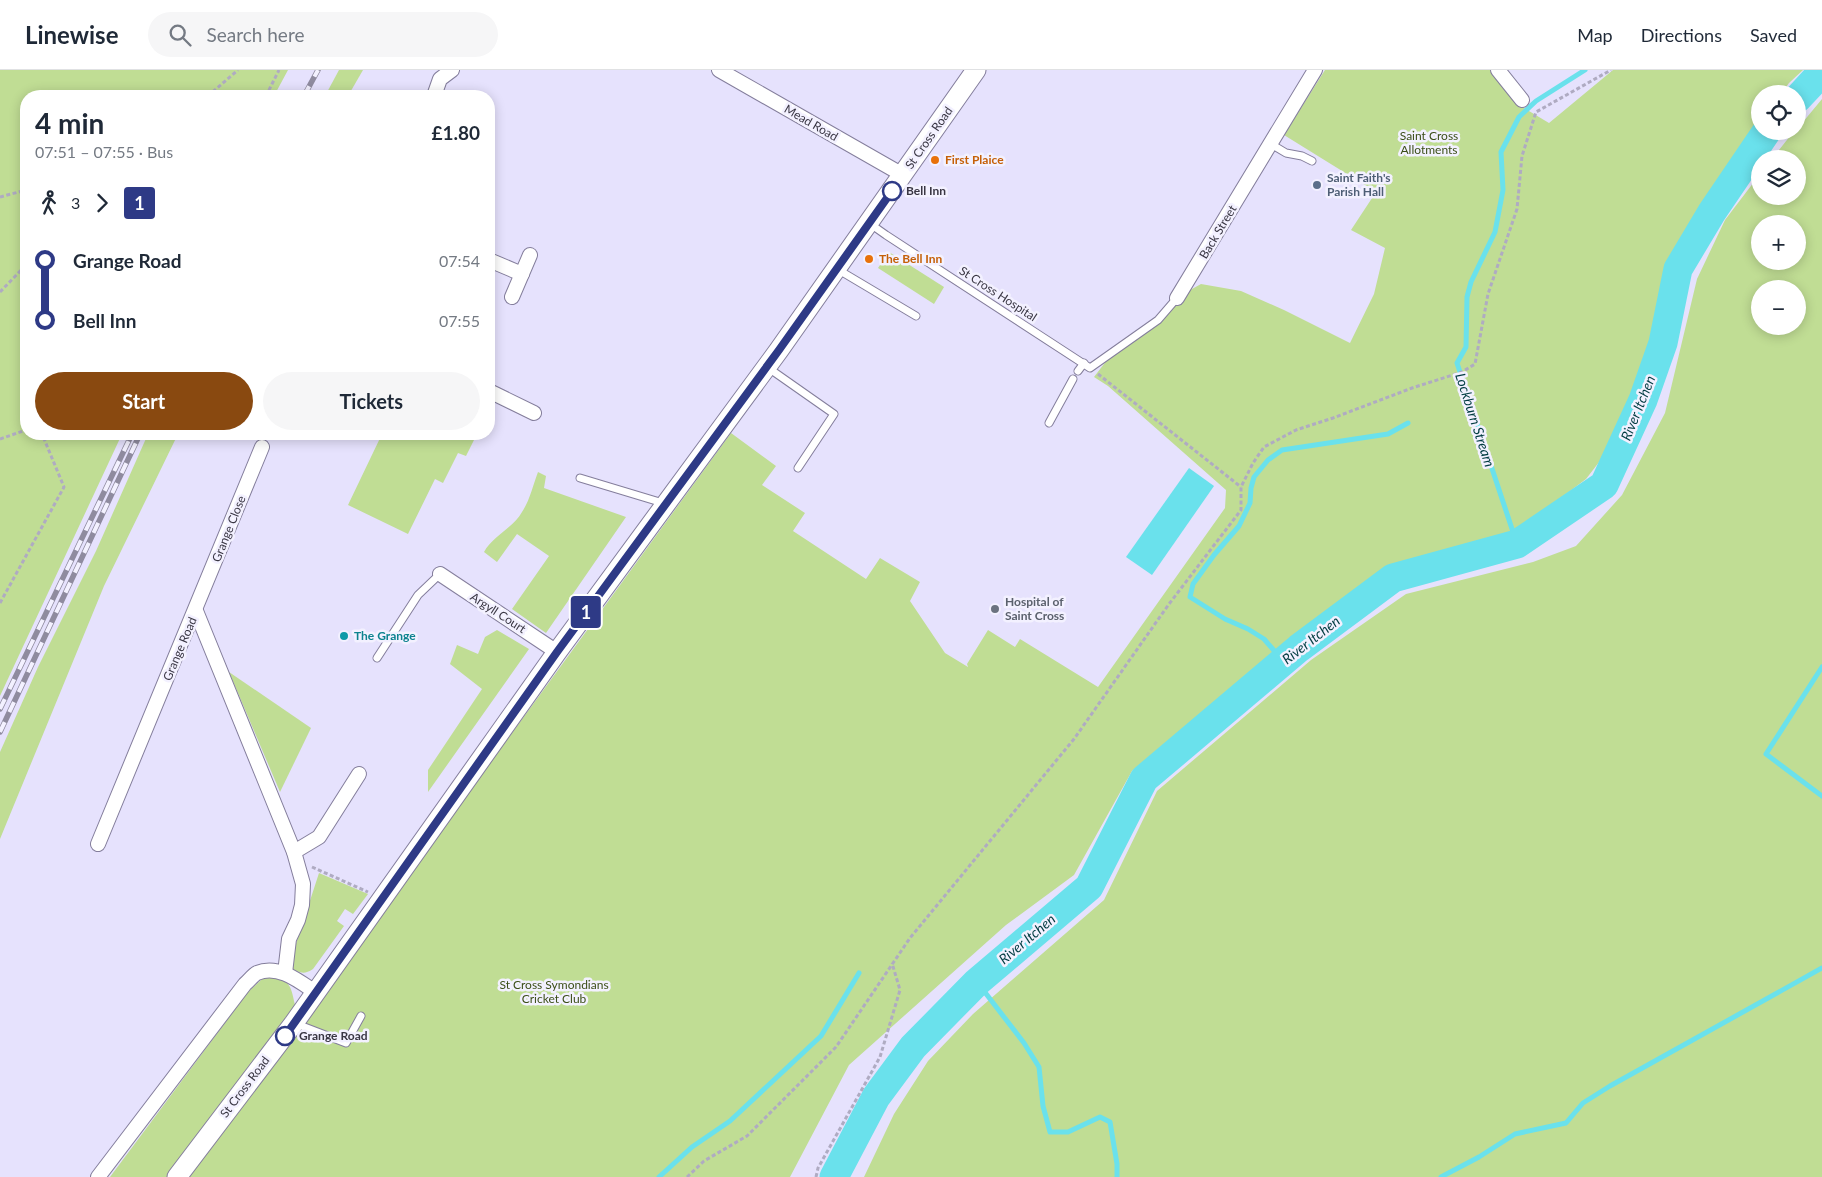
<!DOCTYPE html>
<html lang="en">
<head>
<meta charset="utf-8">
<style>
	:root { --surface:#fff; --page:#f6f6f7; --text:#1f2937; --muted:#747a83; --line:#e0e1e3; --accent:#894910 }
	body { margin:0; font-family:Lato,sans-serif; background:var(--page); color:var(--text); height:100vh; display:flex; flex-direction:column; font-size:19px; white-space:nowrap }
	* { box-sizing:border-box; margin:0 }
	p { font-size:16px; color:var(--muted) }
	.icon { flex:none; width:28px; height:28px; fill:none; stroke:currentColor; stroke-width:2; stroke-linecap:round; stroke-linejoin:round }
	.map { position:relative; flex:1; overflow:hidden }
	.panel { position:absolute; left:20px; top:20px; width:475px; height:350px; display:flex; flex-direction:column; background:var(--surface); border-radius:20px; box-shadow:0 2px 12px #0003 }
	.panel>* { flex:none }
	.badge { padding:0 10px; border-radius:4px; font-size:18px; line-height:32px }
	.fabs { position:absolute; left:1751px; top:15px; display:grid; gap:10px }
	.fabs a { display:grid; place-items:center; width:55px; height:55px; border-radius:50%; background:var(--surface); box-shadow:0 2px 12px #0003; font-size:25px }
	.map>.badge { position:absolute; translate:-50% -50%; box-shadow:0 0 0 2px #fff }
	.legs { display:flex; align-items:center; gap:8px; height:55px; padding:0 15px; font-size:16px }
	.legs p { margin-inline-start:auto }
	.headline { display:flex; align-items:center; justify-content:space-between; height:85px; padding:0 15px }
	h1 { font-size:28px; font-weight:700; line-height:38px }
	.action { display:flex; gap:10px; margin-top:auto; padding:10px 15px }
	.action a { flex:1; height:58px; border-radius:30px; background:var(--accent); color:#fff; font-size:20px; font-weight:700; line-height:58px; text-align:center }
	.action a+a { background:var(--page); color:var(--text) }
	ul { padding:0 15px; list-style:none }
	li { display:flex; align-items:center; gap:18px; height:60px; font-size:19px }
	li i { display:grid; place-items:center; width:8px; height:100%; margin:0 6px; background:currentColor }
	li i::after { content:''; width:12px; height:12px; margin:-6px; border:4px solid; border-radius:50%; background:var(--surface) }
	li p { margin-inline-start:auto }
	li:first-child i { background:linear-gradient(#0000 50%,currentColor 0) }
	li:last-child i { background:linear-gradient(currentColor 50%,#0000 0) }
	header { display:flex; align-items:center; gap:30px; box-sizing:border-box; height:70px; padding:0 25px; background:var(--surface); border-bottom:1px solid var(--line) }
	header strong { font-size:24px }
	nav { display:flex; gap:28px; margin-inline-start:auto; font-size:18px }
	.search { width:350px; height:45px; background:var(--page); display:flex; align-items:center; gap:12px; box-sizing:border-box; padding:0 18px; border-radius:28px; color:var(--muted); font-size:19px }
	.map>svg:first-child { display:block }
	.green { fill:#c0dd94; fill-rule:evenodd }
	.water { fill:#6ae1ec }
	.lines { fill:none; stroke-linecap:round; stroke-linejoin:round }
	.stream { stroke:#6ae1ec; stroke-width:5 }
	.river { stroke:#6ae1ec; stroke-width:29 }
	.lane-casing { stroke:#847e9c; stroke-width:9 }
	.street-casing { stroke:#847e9c; stroke-width:16 }
	.secondary-casing { stroke:#847e9c; stroke-width:21 }
	.path { stroke:#afabc2; stroke-width:3; stroke-dasharray:4 2.5; stroke-linecap:butt }
	.lane { stroke:#fff; stroke-width:7 }
	.street { stroke:#fff; stroke-width:14 }
	.secondary { stroke:#fff; stroke-width:19 }
	.rail-casing { stroke:#8f8b9f; stroke-width:5.5 }
	.rail { stroke:#f3f1ff; stroke-width:4; stroke-dasharray:11; stroke-linecap:butt }
	.line-1-casing { stroke:#fff; stroke-width:11 }
	.line-1 { stroke:#2e3a86; stroke-width:8 }
	.food-dot { fill:#e8710a; stroke:#f3f1ff; stroke-width:2 }
	.service-dot { fill:#5c6f8a; stroke:#f3f1ff; stroke-width:2 }
	.stop-1-dot { fill:#fff; stroke:#2e3a86; stroke-width:2.5 }
	.worship-dot { fill:#6b7280; stroke:#f3f1ff; stroke-width:2 }
	.culture-dot { fill:#0f9aa8; stroke:#f3f1ff; stroke-width:2 }
	.labels { text-anchor:middle; stroke-width:5; stroke-linejoin:round; paint-order:stroke }
	.street-label { font-size:12px; fill:#393643; stroke:#f3f1ff }
	.park-label { font-size:12px; fill:#3b4e17; stroke:#f3f1ff }
	.food-label { font-size:12px; font-weight:bold; fill:#c56008; stroke:#f3f1ff; text-anchor:start }
	.service-label { font-size:12px; font-weight:bold; fill:#4e5e75; stroke:#f3f1ff; text-anchor:start }
	.stop-label { font-size:12px; font-weight:bold; fill:#393643; stroke:#f3f1ff; text-anchor:start }
	.worship-label { font-size:12px; font-weight:bold; fill:#5b616d; stroke:#f3f1ff; text-anchor:start }
	.culture-label { font-size:12px; font-weight:bold; fill:#0d838f; stroke:#f3f1ff; text-anchor:start }
	.water-label { font-size:14px; font-style:italic; fill:#013c41; stroke:#f3f1ff }
</style>
</head>
<body>
<header>
<strong>Linewise</strong>
<div class="search"><svg class="icon" aria-label="search" viewBox="0 0 24 24"><circle cx="10" cy="10" r="6"/><path d="M15 15l6 6"/></svg>Search here</div>
<nav><a>Map</a><a>Directions</a><a>Saved</a></nav>
</header>
<div class="map">
<svg width="1822" height="1107" viewBox="0 0 1822 1107">
	<rect width="100%" height="100%" fill="#e6e2fd"/>
	<g class="green">
		<path d="M0 0H288L274 26H26V364H122L0 626Z"/>
		<path d="M339 0H363L348 26H325Z"/>
		<path d="M1325 0H1490L1524 38 1549 53 1613 0H1803L1789 13 1781 24H1760V54L1701 134 1690 154 1663 214 1650 278 1620 356 1603 387 1586 409 1505 470 1396 494 1360 516 1291 567 1132 701 1074 805 1006 855 849 995 790 1107H188L731 363 776 396 762 415 805 443 793 461 866 509 880 488 920 512 910 531 945 583 968 597 967 594 988 560 1015 577 1020 569 1098 617 1225 438 1226 420 1108 316 1094 307 1107 290 1158 253 1183 224 1201 214 1241 221 1284 240 1350 273 1374 224 1385 178 1351 160 1376 122 1284 65Z"/>
		<path d="M1822 29V1107H864L894 1044 928 991 973 944 1104 830 1157 721 1311 590 1406 524 1533 492 1576 476 1622 425 1665 343 1697 209 1725 150 1760 104V126H1798V89H1772L1794 61H1798V58ZM1760 154H1798V191H1760ZM1760 219H1798V256H1760Z"/>
		<path d="M889 182 944 217 934 234 878 198Z"/>
		<path d="M148 364H178L104 516 0 769V682L38 597 96 481Z"/>
		<path d="M382 364H477L466 386 458 383 443 413 435 409 408 464 348 435Z"/>
		<path d="M538 402 546 406 544 418 626 447 546 563 512 539 549 486 517 464 497 492 484 482C493 466 513 458 522 442 530 430 533 415 538 402Z"/>
		<path d="M497 560 529 579 428 722V700L482 619 450 594 457 575 478 584 485 567Z"/>
		<path d="M229 602 311 658 280 722Z"/>
		<path d="M319 803 368 824 353 844 345 839 337 851 344 856 313 899C304 905 300 903 291 898V889Z"/>
		<path d="M271 907C291 910 291 917 295 935L168 1107H110L248 922 262 909Z"/>
	</g>
	<path class="water" d="M1189 398 1214 416 1152 505 1126 487Z"/>
	<g class="lines">
		<g class="stream">
			<path d="M1517 474 1457 293 1466 277 1467 227 1471 212 1495 162 1503 120 1501 82 1519 47 1536 31 1585 0"/>
			<path d="M1283 591 1264 569 1248 559 1225 549 1190 527 1193 514 1214 485 1239 456 1250 433 1251 418 1254 407 1268 390 1282 380 1388 364 1408 353"/>
			<path d="M1822 597 1766 684 1822 726"/>
			<path d="M977 912 1024 973 1039 997 1043 1036 1050 1062H1068L1100 1047 1110 1052 1117 1094V1107"/>
			<path d="M659 1107 692 1077 730 1051 821 966 859 903"/>
			<path d="M1441 1107 1479 1087 1515 1064 1566 1053 1583 1033 1610 1016 1822 898"/>
		</g>
		<g class="river">
			<path d="M1798 28 1822 2"/>
			<path d="M834 1107 876 1027 913 977 977 912 1089 817 1144 709 1299 578 1393 508 1517 474 1604 415 1643 330 1663 273 1678 199 1712 142 1767 61"/>
		</g>
		<defs>
			<g id="lane">
				<path d="M1271 74 1286 83 1302 86 1312 91"/>
				<path d="M869 153 886 165 1090 298 1158 250 1177 228"/>
				<path d="M837 199 916 246"/>
				<path d="M767 297 834 344 798 398"/>
				<path d="M1078 301 1084 293"/>
				<path d="M1049 353 1073 309"/>
				<path d="M580 408 663 433"/>
				<path d="M377 588 418 525 440 504"/>
				<path d="M294 953 346 973 361 946"/>
			</g>
			<g id="street">
				<path d="M719 0 903 105"/>
				<path d="M1498 0 1522 30"/>
				<path d="M434 26 440 9 452 0"/>
				<path d="M489 190 522 204"/>
				<path d="M512 227 530 185"/>
				<path d="M1177 228 1315 0"/>
				<path d="M489 321 534 343"/>
				<path d="M440 504 557 582"/>
				<path d="M196 541 294 782 303 814 302 835 298 850 289 869 285 903"/>
				<path d="M98 774 262 377"/>
				<path d="M294 782 319 767 359 704"/>
				<path d="M98 1107 245 914C249 911 253 905 257 903 278 894 299 911 315 922"/>
			</g>
			<path id="secondary" d="M177 1107 294 953 557 582 779 280 976 0"/>
		</defs>
		<use href="#lane" class="lane-casing"/>
		<use href="#street" class="street-casing"/>
		<use href="#secondary" class="secondary-casing"/>
		<g class="path">
			<path d="M208 26 238 0"/>
			<path d="M266 26 279 0"/>
			<path d="M0 127 26 120"/>
			<path d="M0 222 26 195"/>
			<path d="M1098 304 1241 417"/>
			<path d="M0 369 26 360"/>
			<path d="M0 533 64 417 42 364"/>
			<path d="M312 797 368 822"/>
			<path d="M687 1107 704 1091 747 1066 836 977 910 868 1074 669 1169 534 1241 440V417L1253 393 1264 377 1296 360 1333 348 1412 318 1462 302 1475 294 1488 224 1517 139 1522 86 1536 42 1611 0"/>
			<path d="M816 1107 818 1098 880 987 900 920 892 893"/>
		</g>
		<use href="#lane" class="lane"/>
		<use href="#street" class="street"/>
		<use href="#secondary" class="secondary"/>
		<defs>
			<g id="rail">
				<path d="M304 26 318 0"/>
				<path d="M0 639 132 364"/>
				<path d="M0 662 140 364"/>
			</g>
		</defs>
		<use href="#rail" class="rail-casing"/>
		<use href="#rail" class="rail"/>
	</g>
	<g class="lines">
		<defs>
			<path id="line-1" d="M285 966 557 582 779 280 892 121"/>
		</defs>
		<use href="#line-1" class="line-1-casing"/>
		<use href="#line-1" class="line-1"/>
	</g>
	<g class="food-dot">
		<circle cx="935" cy="90" r="5"/>
		<circle cx="869" cy="189" r="5"/>
	</g>
	<circle class="service-dot" cx="1317" cy="115" r="5"/>
	<g class="stop-1-dot">
		<circle cx="892" cy="121" r="9"/>
		<circle cx="285" cy="966" r="9"/>
	</g>
	<circle class="worship-dot" cx="995" cy="539" r="5"/>
	<circle class="culture-dot" cx="344" cy="566" r="5"/>
	<g class="labels">
		<g class="street-label">
			<text transform="translate(811 53) rotate(30)" y="4">Mead Road</text>
			<text transform="translate(929 68) rotate(-55)" y="4">St Cross Road</text>
			<text transform="translate(1218 162) rotate(-59)" y="4">Back Street</text>
			<text transform="translate(998 224) rotate(33)" y="4">St Cross Hospital</text>
			<text transform="translate(229 459) rotate(-68)" y="4">Grange Close</text>
			<text transform="translate(498 543) rotate(33)" y="4">Argyll Court</text>
			<text transform="translate(180 579) rotate(-67)" y="4">Grange Road</text>
			<text transform="translate(245 1017) rotate(-53)" y="4">St Cross Road</text>
		</g>
		<g class="park-label">
			<text x="1429" y="70">Saint Cross<tspan x="1429" dy="14">Allotments</tspan></text>
			<text x="554" y="919">St Cross Symondians<tspan x="554" dy="14">Cricket Club</tspan></text>
		</g>
		<g class="food-label">
			<text x="945" y="94">First Plaice</text>
			<text x="879" y="193">The Bell Inn</text>
		</g>
		<g class="service-label">
			<text x="1327" y="112">Saint Faith's<tspan x="1327" dy="14">Parish Hall</tspan></text>
		</g>
		<g class="stop-label">
			<text x="906" y="125">Bell Inn</text>
			<text x="299" y="970">Grange Road</text>
		</g>
		<g class="worship-label">
			<text x="1005" y="536">Hospital of<tspan x="1005" dy="14">Saint Cross</tspan></text>
		</g>
		<g class="culture-label">
			<text x="354" y="570">The Grange</text>
		</g>
		<g class="water-label">
			<text transform="translate(1638 338) rotate(-68)" y="5">River Itchen</text>
			<text transform="translate(1475 350) rotate(72)" y="5">Lockburn Stream</text>
			<text transform="translate(1311 570) rotate(-38)" y="5">River Itchen</text>
			<text transform="translate(1027 869) rotate(-40)" y="5">River Itchen</text>
		</g>
	</g>
</svg>
<div class="fabs">
<a><svg class="icon" aria-label="locate" viewBox="0 0 24 24"><circle cx="12" cy="12" r="6"/><path d="M12 2v4M12 18v4M2 12h4M18 12h4"/></svg></a>
<a><svg class="icon" aria-label="layers" viewBox="0 0 24 24"><path d="M12 4l9 5-9 5-9-5zM3 14l9 5 9-5"/></svg></a>
<a>+</a>
<a>−</a>
</div>
<b class="badge" style="left:586px;top:542px;background:#2e3a86;color:#fff">1</b>
<section class="panel">
<div class="headline"><div><h1>4 min</h1><p>07:51 – 07:55 · Bus</p></div><b>£1.80</b></div>
<div class="legs"><svg class="icon" aria-label="walk" viewBox="0 0 24 24"><circle cx="13" cy="4" r="2"/><path d="M13 8l-2 6 4 7M11 14l-3 7M7 12l3-4h3l4 4"/></svg>3<svg class="icon" aria-label="forward" viewBox="0 0 24 24"><path d="M9 5l7 7-7 7"/></svg><b class="badge" style="background:#2e3a86;color:#fff">1</b></div>
<ul>
<li><i style="color:#2e3a86"></i><b>Grange Road</b><p>07:54</p></li>
<li><i style="color:#2e3a86"></i><b>Bell Inn</b><p>07:55</p></li>
</ul>
<div class="action"><a>Start</a><a>Tickets</a></div>
</section>
</div>
</body>
</html>
